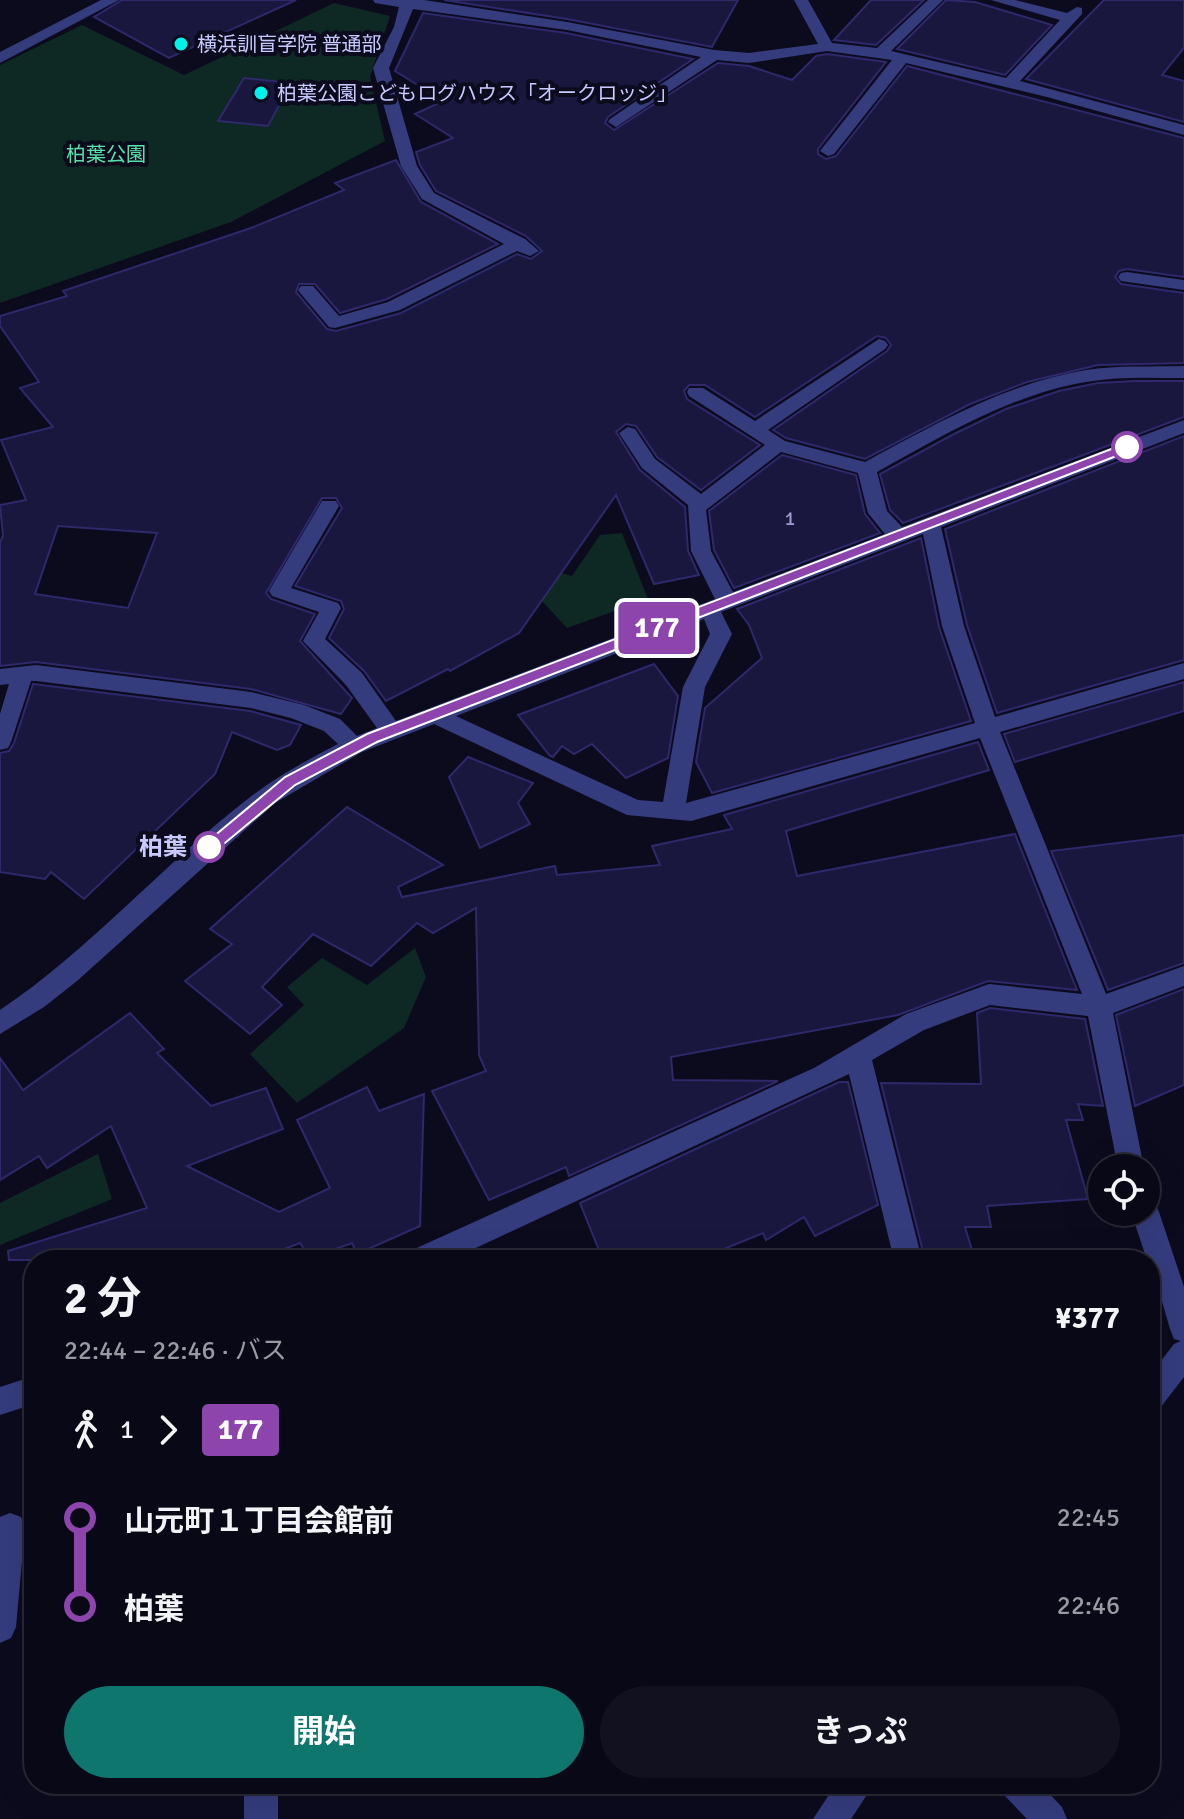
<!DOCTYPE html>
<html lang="ja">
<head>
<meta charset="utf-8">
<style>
	:root { --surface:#090816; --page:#12111f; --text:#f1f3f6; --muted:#999aa1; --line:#292935; --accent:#0f766e }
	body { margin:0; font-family:Signika,"Noto Sans JP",sans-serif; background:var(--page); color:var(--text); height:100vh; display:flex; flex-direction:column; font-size:30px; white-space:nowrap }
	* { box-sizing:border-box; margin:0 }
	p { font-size:26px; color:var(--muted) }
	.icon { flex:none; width:44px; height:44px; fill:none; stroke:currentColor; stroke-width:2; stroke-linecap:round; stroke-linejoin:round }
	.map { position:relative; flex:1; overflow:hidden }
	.sheet { position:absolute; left:24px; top:1250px; width:1136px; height:544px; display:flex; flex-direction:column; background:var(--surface); border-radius:32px; box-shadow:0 8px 32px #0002,0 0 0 2px var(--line) }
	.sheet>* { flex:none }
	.badge { padding:0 16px; border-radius:6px; font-size:28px; line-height:52px }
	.fabs { position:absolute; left:1088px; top:1154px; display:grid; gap:16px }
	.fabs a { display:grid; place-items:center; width:72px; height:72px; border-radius:50%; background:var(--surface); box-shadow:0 8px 32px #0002,0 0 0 2px var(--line); font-size:40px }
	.map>.badge { position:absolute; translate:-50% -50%; box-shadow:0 0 0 4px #fff }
	.legs { display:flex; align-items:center; gap:12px; height:88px; padding:0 40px; font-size:26px }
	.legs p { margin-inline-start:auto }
	.headline { display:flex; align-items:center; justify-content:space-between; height:136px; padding:0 40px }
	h1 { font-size:44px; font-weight:700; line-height:60px }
	.button { display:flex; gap:16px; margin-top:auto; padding:16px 40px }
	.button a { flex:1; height:92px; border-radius:48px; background:var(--accent); color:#fff; font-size:32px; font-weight:700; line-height:92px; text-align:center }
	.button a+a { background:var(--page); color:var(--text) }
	ul { padding:0 40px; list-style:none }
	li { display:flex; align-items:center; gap:28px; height:88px; font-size:30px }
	li i { display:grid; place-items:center; width:12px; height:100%; margin:0 10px; background:currentColor }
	li i::after { content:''; width:20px; height:20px; margin:-10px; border:6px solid; border-radius:50%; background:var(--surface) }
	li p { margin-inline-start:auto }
	li:first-child i { background:linear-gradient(#0000 50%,currentColor 0) }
	li:last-child i { background:linear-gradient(currentColor 50%,#0000 0) }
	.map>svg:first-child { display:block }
	.green { fill:#0e2823 }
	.building { fill:#1a173f; stroke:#2d296b; stroke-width:2; fill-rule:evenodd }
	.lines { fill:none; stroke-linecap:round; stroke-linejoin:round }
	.minor { fill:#353c7e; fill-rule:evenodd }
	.line-1 { fill:#8e44ad; stroke:#fff; stroke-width:2 }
	.poi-dot { fill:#00f3ea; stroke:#0c0b1e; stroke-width:3 }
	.stop-1-dot { fill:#fff; stroke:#8e44ad; stroke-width:4 }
	.labels { text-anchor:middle; stroke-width:8; stroke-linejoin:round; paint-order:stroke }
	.far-poi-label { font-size:20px; fill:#c8c9ff; stroke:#0c0b1e; text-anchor:start }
	.far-park-label { font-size:20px; fill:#53e0a9; stroke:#0c0b1e }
	.number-label { font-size:20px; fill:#9c9ccf }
	.stop-label { font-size:24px; font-weight:bold; fill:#c8c9ff; stroke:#0c0b1e; text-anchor:end }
</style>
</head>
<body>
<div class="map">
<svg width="1184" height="1819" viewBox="0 0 1184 1819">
	<rect width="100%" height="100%" fill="#0c0b1e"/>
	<g class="green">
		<path d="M334 3 390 16 370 77 385 141 231 222 0 303V65L82 25 184 75Z"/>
		<path d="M622 533 648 599 567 628 541 600 536 565 572 576 600 535Z"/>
		<path d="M415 948 426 977 404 1028 297 1103 250 1054 304 1005 287 987 322 958 367 985Z"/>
		<path d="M98 1154 112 1199 0 1245V1203Z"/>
	</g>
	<g class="building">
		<path d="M122 0H296L169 58 94 17Z"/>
		<path d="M444 0H738L712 47 567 19Z"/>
		<path d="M871 0H924L876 45 834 40Z"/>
		<path d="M946 0 975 2 1052 25 1005 75 897 49Z"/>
		<path d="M1104 0H1184V48L1162 75 1184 81V122L1026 79Z"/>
		<path d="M423 13 566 33 693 59 608 117 605 123 614 130 718 63 749 66 792 80 816 56 827 54 886 62 818 149V154L826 159 836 156 907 66 1184 138V277L1127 269 1119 271 1115 277 1121 284 1184 293V363L1098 365 1027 382 970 404 865 459 786 438 773 430 887 351 891 345 886 338 877 336 755 417 705 385H689L684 391 687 399 760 445 701 490 657 457 636 426 626 424 616 432 640 470 685 507 688 551 699 575 654 584 616 495 519 633 450 671 448 669 386 701 364 671 329 638 344 609 341 601 295 586 342 508 336 498H322L266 593 271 599 315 614 300 641 352 698 341 714 251 689 36 662 0 666V542L3 536 0 505 26 500 1 440 53 427 20 388 39 382 0 326V316L67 296 63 291 251 228 344 190 335 183 396 160 421 202 498 244 387 299 340 313 315 284H299L296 292 327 329 336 331 401 313 517 254 531 259 542 251 526 236 436 191 420 165 416 152 453 138 415 114 443 101 395 71ZM58 526 157 533 128 608 35 594Z"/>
		<path d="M244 78 291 83 268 126 218 121Z"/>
		<path d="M1135 381H1184V417L903 523 890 510 880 474 954 434 1006 409 1059 391 1098 383Z"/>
		<path d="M1184 436V660L997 713 967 625 945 529Z"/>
		<path d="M782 455 856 475 865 514 880 533 734 588 714 550 709 511Z"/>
		<path d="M921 538 939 627 971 721 712 793 696 762 705 708 762 658 749 625 737 609Z"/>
		<path d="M654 664 678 696 668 758 626 778 592 744 574 754 562 746 553 757 550 756 518 715Z"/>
		<path d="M1184 682V711L1015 762 1004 734Z"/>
		<path d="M33 684 250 711 301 725 290 745 277 750 232 732 215 774 84 899 51 872 45 879 0 872V753L9 751 14 743Z"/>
		<path d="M978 742 989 770 786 831 797 876 1015 834 1077 990 988 981 898 1015 671 1057 673 1080 778 1081 569 1176 566 1167 489 1200 432 1091 486 1071 479 1055 476 908 433 933 417 923 371 966 313 934 262 987 282 1005 250 1034 185 981 232 944 210 929 347 807 443 865 398 887 402 897 555 866 557 875 660 865 652 846 732 829 724 815Z"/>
		<path d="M468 757 533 783 518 803 530 824 480 848 449 777Z"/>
		<path d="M1184 835V963L1108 990 1051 851Z"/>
		<path d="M1184 989V1085L1135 1106 1116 1015Z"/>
		<path d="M990 1008 1085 1019 1103 1106 1078 1104 1083 1120H1066L1088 1199 987 1206 991 1227H965L975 1260H925L881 1083 981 1084 977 1013Z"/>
		<path d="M130 1013 164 1049 157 1053 211 1106 266 1088 283 1129 187 1166 279 1212 330 1188 297 1120 367 1087 379 1111 424 1094 420 1226 357 1254 352 1243 310 1258 300 1243 256 1260H9L8 1251 147 1208 111 1126 47 1168 39 1156 0 1180V1058L23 1090Z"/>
		<path d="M839 1082H848L878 1205 815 1236 804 1217 766 1240 763 1233 697 1260H603L580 1203Z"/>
	</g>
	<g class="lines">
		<g class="minor">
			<path d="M101 0H119L0 63V52Z"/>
			<path d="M373 0H424L567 22 714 50 749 53 818 44 794 0H808L832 43 877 48 928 0H943L891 51 1006 78 1060 20 991 0H1015L1067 13 1077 7 1082 8V14L1020 81 1184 125V135L1047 97 906 63 834 154 828 156 820 151 892 60 827 51 749 63 717 60 616 127 608 122 610 119 701 57 567 30 413 9 389 68 417 166 434 193 525 239 539 251 530 256 517 251 400 310 335 328 329 327 301 294 298 290 301 286H313L339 316 388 302 504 244 422 199 401 166 373 68 394 27 399 7 375 3Z"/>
			<path d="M1127 272 1184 280V290L1121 281 1118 277 1121 273Z"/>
			<path d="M879 339 885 341 888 345 885 349 768 430 785 441 865 462C933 425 1007 383 1086 370 1118 365 1151 367 1184 366V378C1151 378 1118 376 1086 382 1012 394 942 436 877 472L887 511 902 527 1184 420V433L941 527 964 626 995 717 1184 663V679L1000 732 1106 994 1184 966V986L1113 1013 1144 1168H1118L1088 1016 990 1005 924 1030 872 1060 922 1260H894L849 1074 450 1260H406L410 1251 814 1068 906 1014 989 984 1082 994 980 738 691 821 627 815 434 724 362 752 275 803 77 981 44 1007 0 1034V1010C91 949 162 865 249 798 276 777 307 760 338 744L324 731 291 718 251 708 36 681H31L11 742 8 748 0 750V714L9 684 0 685V669L36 665 251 692 304 705 340 719 357 736 377 728 346 685 303 641 319 612 272 596 269 591 322 501H336L339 506 291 588 338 603 341 608 325 639 362 673 396 721 715 599 691 551 688 505 642 468 619 433 628 427 635 429 655 459 701 494 765 445 689 396 687 392 689 388H703L755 421ZM781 452 858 473 868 513 885 534 733 592 711 551 706 510ZM923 534 942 626 975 723 686 803 705 687 732 634 721 612ZM704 619 710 634 683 687 663 802 638 800 456 716Z"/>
			<path d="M1146 1200 1155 1203 1159 1212 1184 1287V1377L1160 1408 1150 1412V1375L1174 1344 1181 1341 1174 1339 1170 1329 1150 1260H1147L1131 1212H1146Z"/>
			<path d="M34 1376V1404L0 1415V1387Z"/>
			<path d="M10 1513 21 1517 25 1528 16 1627 11 1638 0 1643V1517Z"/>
			<rect x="244" y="1784" width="34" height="35"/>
			<path d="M836 1784H874L851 1819H813Z"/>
			<path d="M1000 1784H1040L1062 1807 1067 1819H1027L1005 1796Z"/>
		</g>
	</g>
	<path class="line-1" d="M1127 443 1132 444V450L377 742 295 785 214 852H203L201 847 285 777 367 734Z"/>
	<g class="poi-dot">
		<circle cx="181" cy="44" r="8"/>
		<circle cx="261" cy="93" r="8"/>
	</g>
	<g class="stop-1-dot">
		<circle cx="1127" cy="447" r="14"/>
		<circle cx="209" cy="847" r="14"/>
	</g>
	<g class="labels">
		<g class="far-poi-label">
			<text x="197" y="51">横浜訓盲学院 普通部</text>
			<text x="277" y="100">柏葉公園こどもログハウス「オークロッジ」</text>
		</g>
		<g class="far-park-label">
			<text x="106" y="161">柏葉公園</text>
		</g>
		<g class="number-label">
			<text x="790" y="525">1</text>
		</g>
		<g class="stop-label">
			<text x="187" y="855">柏葉</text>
		</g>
	</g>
</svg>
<div class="fabs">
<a><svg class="icon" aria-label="locate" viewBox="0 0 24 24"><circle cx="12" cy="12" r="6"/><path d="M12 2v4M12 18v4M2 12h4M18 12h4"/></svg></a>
</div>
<b class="badge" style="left:657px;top:628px;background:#8e44ad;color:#fff">177</b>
<section class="sheet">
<div class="headline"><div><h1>2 分</h1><p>22:44 – 22:46 · バス</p></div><b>¥377</b></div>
<div class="legs"><svg class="icon" aria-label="walk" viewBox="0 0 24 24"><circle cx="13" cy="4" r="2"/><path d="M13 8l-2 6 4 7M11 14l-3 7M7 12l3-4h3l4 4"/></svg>1<svg class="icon" aria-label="forward" viewBox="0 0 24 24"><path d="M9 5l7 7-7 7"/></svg><b class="badge" style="background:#8e44ad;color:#fff">177</b></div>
<ul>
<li><i style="color:#8e44ad"></i><b>山元町１丁目会館前</b><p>22:45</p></li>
<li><i style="color:#8e44ad"></i><b>柏葉</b><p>22:46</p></li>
</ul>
<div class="button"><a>開始</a><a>きっぷ</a></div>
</section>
</div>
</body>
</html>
